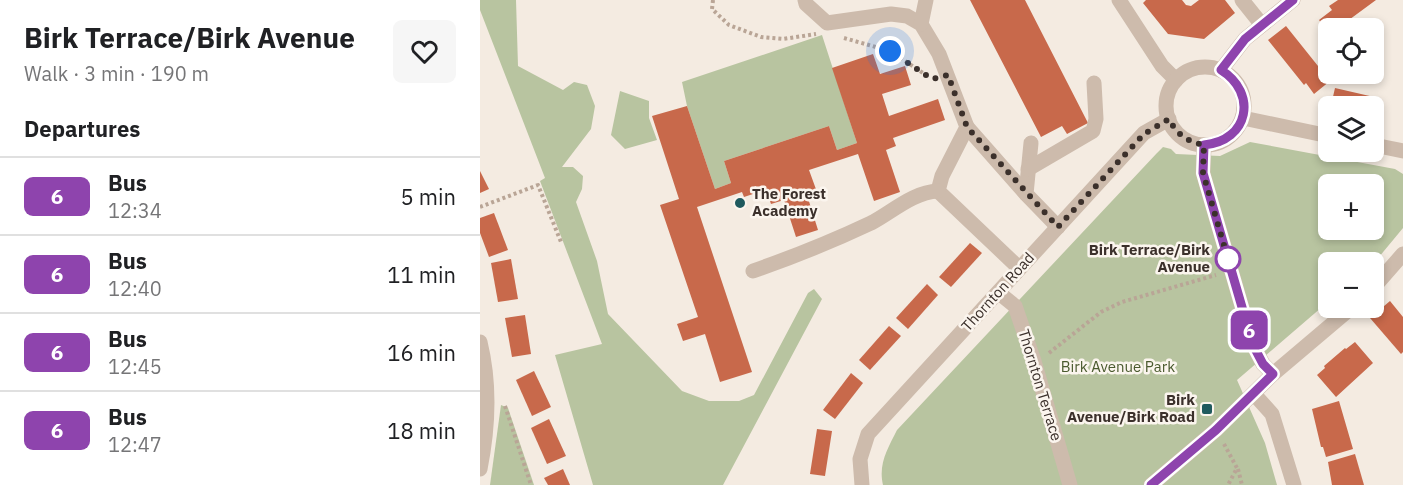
<!DOCTYPE html>
<html lang="en">
<head>
<meta charset="utf-8">
<style>
	:root { --surface:#fff; --page:#f6f6f6; --text:#202124; --muted:#757577; --line:#e0e0e0 }
	body { margin:0; font-family:"IBM Plex Sans",sans-serif; background:var(--page); color:var(--text); height:100vh; display:flex; flex-direction:column; font-size:22px; white-space:nowrap }
	* { box-sizing:border-box; margin:0 }
	p { font-size:20px; color:var(--muted) }
	.icon { flex:none; width:33px; height:33px; fill:none; stroke:currentColor; stroke-width:2; stroke-linecap:round; stroke-linejoin:round }
	.map { position:relative; flex:1; overflow:hidden }
	.sheet { display:flex; flex-direction:column; background:var(--surface); width:480px }
	.sheet>* { flex:none }
	.badge { padding:0 12px; border-radius:9px; font-size:21px; line-height:39px }
	.buttons { position:absolute; left:838px; top:18px; display:grid; gap:12px }
	.buttons a { display:grid; place-items:center; width:66px; height:66px; border-radius:9px; background:var(--surface); box-shadow:0 3px 9px #0003; font-size:30px }
	.you { position:absolute; width:30px; height:30px; margin:-15px; border:4px solid #fff; border-radius:50%; background:#1a73e8; box-shadow:0 0 0 9px #1a73e833 }
	.map>.badge { position:absolute; translate:-50% -50%; box-shadow:0 0 0 3px #fff }
	h2 { padding:0 24px; font-size:22px; line-height:54px }
	.round { display:grid; place-items:center; flex:none; width:63px; height:63px; border-radius:9px; background:var(--page) }
	.overview { display:flex; align-items:center; justify-content:space-between; height:102px; padding:0 24px }
	h1 { font-size:28px; font-weight:700; line-height:45px }
	ul { padding:0; list-style:none }
	li { display:flex; align-items:center; gap:18px; height:78px; padding:0 24px; border-top:2px solid var(--line) }
	li div { flex:1 }
	li b { display:block; font-size:22px }
	li em { font-style:normal }
	li .badge { min-width:66px; font-weight:700; text-align:center }
	main { display:flex; flex:1; min-height:0 }
	.map>svg:first-child { display:block }
	.green { fill:#b8c4a0; fill-rule:evenodd }
	.building { fill:#c8694b }
	.lines { fill:none; stroke-linecap:round; stroke-linejoin:round }
	.path { stroke:#b9a596; stroke-width:4; stroke-dasharray:3 3; stroke-linecap:butt }
	.minor { stroke:#cdbbac; stroke-width:15 }
	.line-casing { stroke:#fff; stroke-width:14 }
	.line { stroke:#8e44ad; stroke-width:9 }
	.walk { stroke:#3b302b; stroke-width:6; stroke-dasharray:0 10.8 }
	.poi-dot { fill:#1f5a5e; stroke:#fbf5ee; stroke-width:2 }
	.stop-dot { fill:#fff; stroke:#8e44ad; stroke-width:3 }
	.labels { text-anchor:middle; stroke-width:5; stroke-linejoin:round; paint-order:stroke }
	.poi-label { font-size:15px; font-weight:bold; fill:#3b302b; stroke:#fbf5ee; text-anchor:start }
	.stop-label { font-size:15px; font-weight:bold; fill:#3b302b; stroke:#fbf5ee; text-anchor:end }
	.street-label { font-size:15px; fill:#3b302b; stroke:#fbf5ee }
	.park-label { font-size:15px; fill:#4a5a2e; stroke:#fbf5ee }
</style>
</head>
<body>
<main>
<section class="sheet">
<div class="overview"><div><h1>Birk Terrace/Birk Avenue</h1><p>Walk · 3 min · 190 m</p></div><a class="round"><svg class="icon" aria-label="heart" viewBox="0 0 24 24"><path d="M12 20l-8-8c-3-5 5-10 8-4 3-6 11-1 8 4z"/></svg></a></div>
<h2>Departures</h2>
<ul>
<li><span class="badge" style="background:#8e44ad;color:#fff">6</span><div><b>Bus</b><p>12:34</p></div><em>5 min</em></li>
<li><span class="badge" style="background:#8e44ad;color:#fff">6</span><div><b>Bus</b><p>12:40</p></div><em>11 min</em></li>
<li><span class="badge" style="background:#8e44ad;color:#fff">6</span><div><b>Bus</b><p>12:45</p></div><em>16 min</em></li>
<li><span class="badge" style="background:#8e44ad;color:#fff">6</span><div><b>Bus</b><p>12:47</p></div><em>18 min</em></li>
</ul>
</section>
<div class="map">
<svg width="923" height="485" viewBox="0 0 923 485">
	<rect width="100%" height="100%" fill="#f4ebe1"/>
	<g class="green">
		<path d="M0 0H36L38 66 83 90 94 82 107 85 115 106 111 129 82 167H93L103 176 102 189 96 202 117 261 128 314 202 391 229 401H259L274 395 328 293 334 289 342 299 243 485H113L75 355 122 344 60 181 65 178 0 10Z"/>
		<path d="M342 35 377 143 357 150 349 126 244 161 251 183 235 189 207 106 202 82Z"/>
		<path d="M140 91 169 101V118L177 140 145 149 131 135Z"/>
		<path d="M770 142 915 169 923 174V228L894 263 849 262V301L757 380 785 443 797 485H403C398 464 408 448 417 430L677 153 683 147 691 149 696 154 740 156ZM849 184H894V230H849Z"/>
		<path d="M21 405 28 408 54 485H10Z"/>
	</g>
	<g class="building">
		<path d="M490 0H545L608 123 587 134 582 126 561 137Z"/>
		<path d="M666 0H702L706 5 711 6 719 0H745L755 13 724 39 688 34 663 3Z"/>
		<path d="M858 0H896L862 25 861 22 852 28H849L848 32 839 20 852 10 849 6Z"/>
		<path d="M806 26 850 81 834 94 826 83 824 85 788 40Z"/>
		<path d="M393 54 400 74 425 66 431 85 402 94 409 116 458 99 465 120 413 138 416 146 406 150 420 192 394 201 378 154 329 170 337 192 327 195 338 230 316 237 304 200 291 204 286 190 278 193 276 186 271 188 273 194 264 197 262 192 217 207 272 372 240 382 225 334 203 341 197 324 218 317 180 205 199 199 172 116 207 106 235 189 251 183 244 161 349 126 357 150 377 143 352 68Z"/>
		<path d="M855 88 894 97 892 106H867L868 104 852 101Z"/>
		<path d="M0 171 9 189 0 193Z"/>
		<path d="M14 213 28 250 9 257 0 233V218Z"/>
		<path d="M490 243 502 253 471 287 459 277Z"/>
		<path d="M31 259 38 299 18 302 11 263Z"/>
		<path d="M447 284 458 295 428 329 416 318Z"/>
		<path d="M910 301 923 317V352L921 354 890 318Z"/>
		<path d="M45 315 51 354 32 357 25 318Z"/>
		<path d="M409 326 421 336 390 370 379 360Z"/>
		<path d="M875 342 893 363 856 397 837 375 845 368 844 366 865 348 866 349Z"/>
		<path d="M54 371 71 407 52 416 36 380Z"/>
		<path d="M371 373 383 383 355 419 343 410Z"/>
		<path d="M859 401 873 449 846 457 843 447H841L832 409Z"/>
		<path d="M69 419 86 456 67 464 51 428Z"/>
		<path d="M337 429 352 431 345 476 330 474Z"/>
		<path d="M875 454 884 485H852L848 462Z"/>
		<path d="M83 469 90 485H68L64 478Z"/>
	</g>
	<g class="lines">
		<g class="path">
			<path d="M233 0 232 9 249 25 281 37 303 39 336 34"/>
			<path d="M364 38 410 51 449 77"/>
			<path d="M0 207 58 185 81 242"/>
			<path d="M569 353 621 312 642 302 736 275"/>
			<path d="M25 406 51 485"/>
			<path d="M744 444 757 468 748 485"/>
			<path d="M758 469 762 485"/>
		</g>
		<g class="minor">
			<path d="M325 0 326 4 347 23 411 14 427 16 441 24 459 54 487 127 462 176 458 191 539 268"/>
			<path d="M639 0 682 66 696 80"/>
			<path d="M762 0 782 25"/>
			<path d="M441 24 446 0"/>
			<circle cx="725" cy="106" r="39"/>
			<path d="M741 70 765 39 813 0"/>
			<path d="M763 118 849 136"/>
			<path d="M487 127 546 194"/>
			<path d="M551 143 546 194 578 227"/>
			<path d="M724 145 723 173 773 345 783 364 793 374"/>
			<path d="M894 145 923 151"/>
			<path d="M548 169 613 131 616 119 614 83"/>
			<path d="M273 271C313 257 353 241 391 223 412 212 433 192 458 191"/>
			<path d="M894 287 923 254"/>
			<path d="M519 293 535 306 554 361 590 485"/>
			<path d="M0 342C10 383 8 429 0 469"/>
			<path d="M774 394 792 414 814 485"/>
			<path d="M382 485 380 459 388 434 664 133 689 119"/>
			<path d="M671 485 736 430 793 374 871 308"/>
		</g>
	</g>
	<g class="lines">
		<defs>
			<path id="line" d="M671 485 736 430 793 374 783 364 773 345 723 173 724 145C769 141 778 93 741 70L765 39 813 0"/>
		</defs>
		<use href="#line" class="line-casing"/>
		<use href="#line" class="line"/>
		<path class="walk" d="M410 51 452 79 468 75 487 127 578 227 664 134 689 119C697 135 707 141 724 145L723 173 748 259"/>
	</g>
	<g class="poi-dot">
		<circle cx="260" cy="203" r="6"/>
		<rect x="721" y="403" width="12" height="12" rx="3"/>
	</g>
	<circle class="stop-dot" cx="748" cy="259" r="12"/>
	<g class="labels">
		<g class="poi-label">
			<text x="272" y="199">The Forest<tspan x="272" dy="17">Academy</tspan></text>
			<text x="715" y="405" text-anchor="end">Birk<tspan x="715" dy="17">Avenue/Birk Road</tspan></text>
		</g>
		<g class="stop-label">
			<text x="730" y="255">Birk Terrace/Birk<tspan x="730" dy="17">Avenue</tspan></text>
		</g>
		<g class="street-label">
			<text transform="translate(518 292) rotate(-48)" y="5">Thornton Road</text>
			<text transform="translate(560 385) rotate(73)" y="5">Thornton Terrace</text>
		</g>
		<g class="park-label">
			<text x="638" y="372">Birk Avenue Park</text>
		</g>
	</g>
</svg>
<div class="buttons">
<a><svg class="icon" aria-label="locate" viewBox="0 0 24 24"><circle cx="12" cy="12" r="6"/><path d="M12 2v4M12 18v4M2 12h4M18 12h4"/></svg></a>
<a><svg class="icon" aria-label="layers" viewBox="0 0 24 24"><path d="M12 4l9 5-9 5-9-5zM3 14l9 5 9-5"/></svg></a>
<a>+</a>
<a>−</a>
</div>
<div class="you" style="left:410px;top:51px"></div>
<b class="badge" style="left:769px;top:330px;background:#8e44ad;color:#fff">6</b>
</div>
</main>
</body>
</html>
